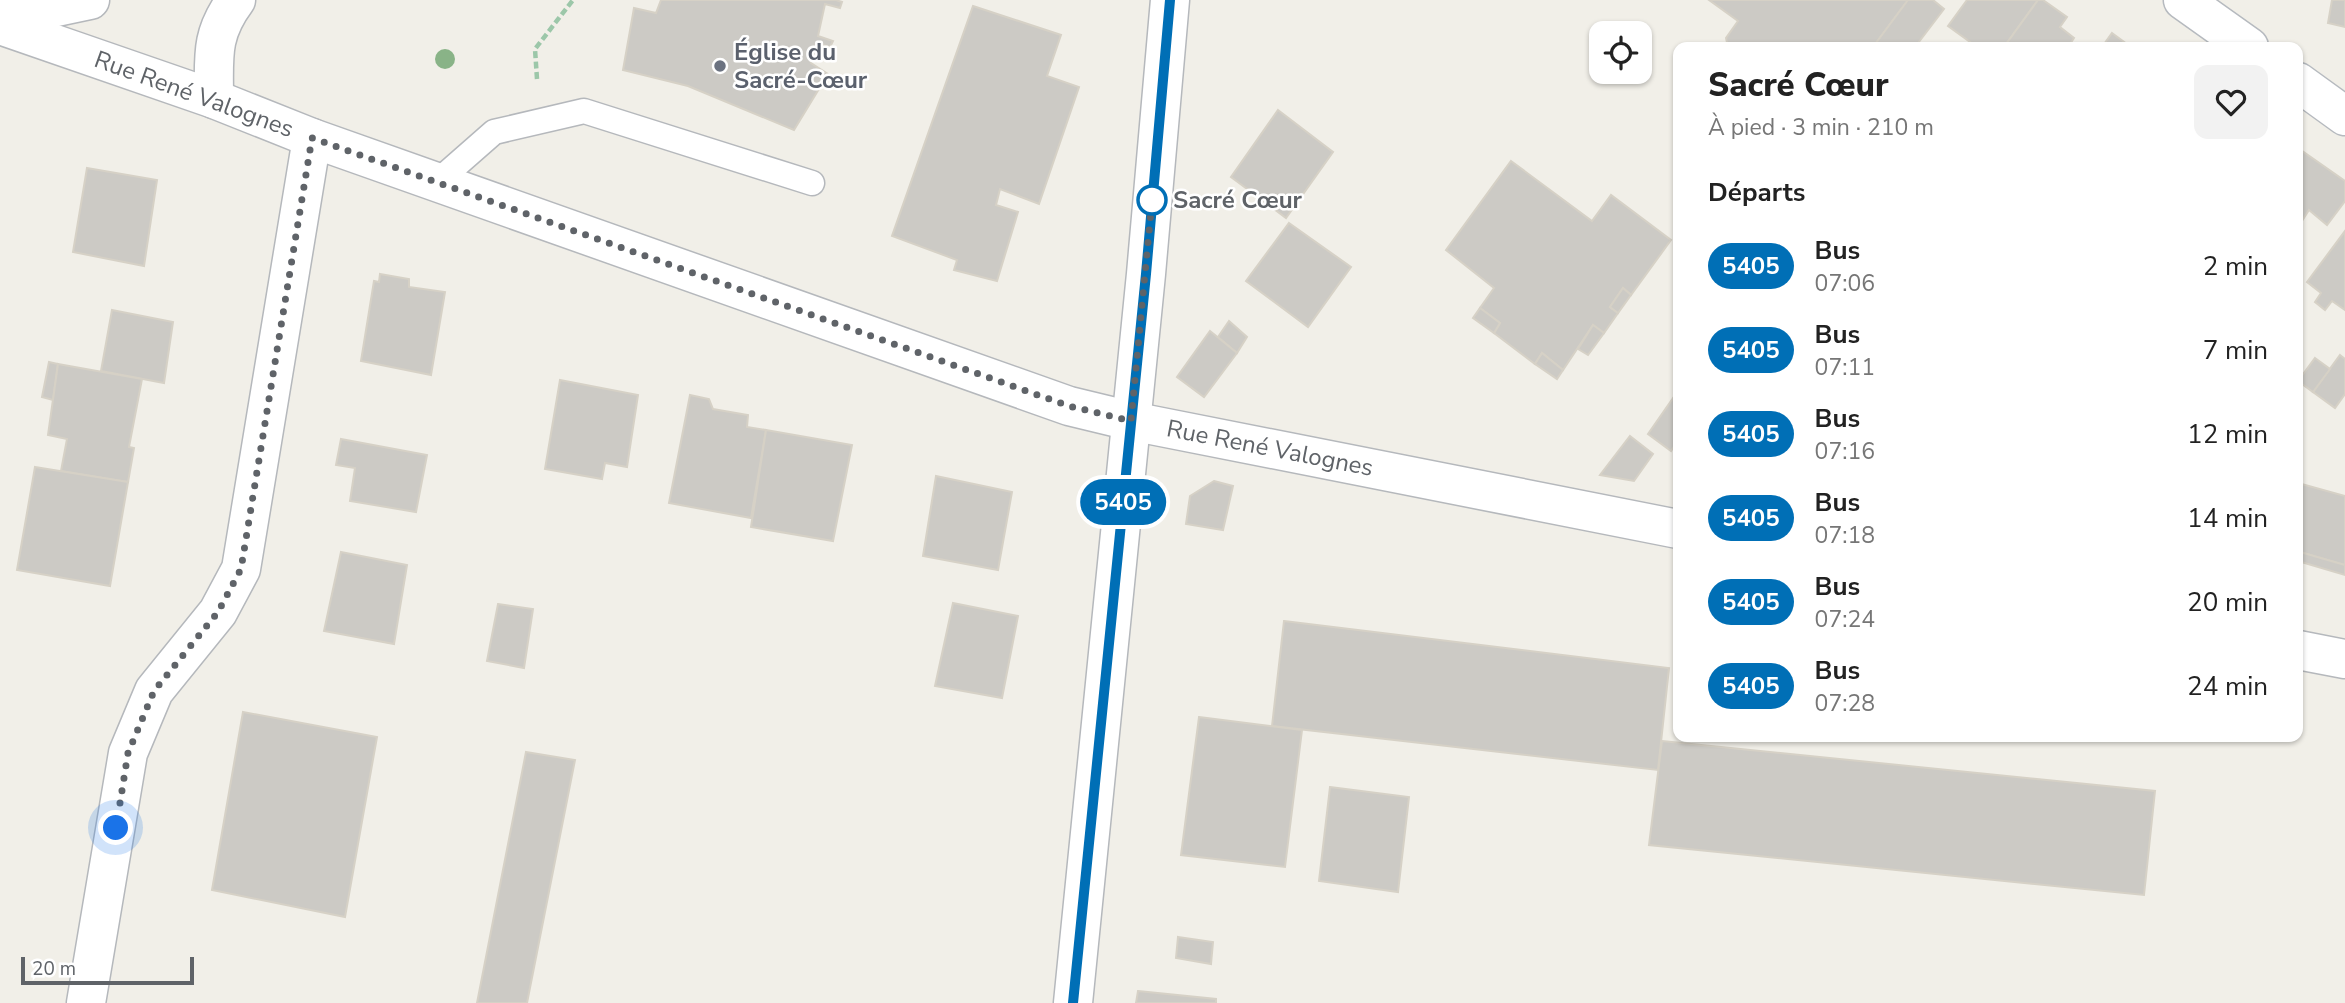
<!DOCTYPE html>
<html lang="fr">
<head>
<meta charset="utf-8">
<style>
	:root { --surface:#fff; --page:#f2f2f2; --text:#222; --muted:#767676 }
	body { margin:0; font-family:"Nunito Sans",sans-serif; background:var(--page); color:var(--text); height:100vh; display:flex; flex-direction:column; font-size:26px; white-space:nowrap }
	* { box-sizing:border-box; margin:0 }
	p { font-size:23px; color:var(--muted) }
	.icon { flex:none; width:38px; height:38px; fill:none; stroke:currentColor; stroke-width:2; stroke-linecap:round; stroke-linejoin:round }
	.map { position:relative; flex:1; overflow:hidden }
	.details { position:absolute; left:1673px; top:42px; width:630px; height:700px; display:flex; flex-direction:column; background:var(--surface); border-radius:14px; box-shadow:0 2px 5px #0004 }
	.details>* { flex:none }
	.badge { padding:0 14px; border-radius:23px; font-size:24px; line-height:46px }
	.tools { position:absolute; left:1589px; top:21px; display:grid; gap:14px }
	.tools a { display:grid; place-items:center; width:63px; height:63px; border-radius:14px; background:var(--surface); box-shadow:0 2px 5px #0004; font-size:35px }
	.scale { position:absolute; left:21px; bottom:18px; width:173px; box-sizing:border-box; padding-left:7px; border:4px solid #5f6368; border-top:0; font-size:19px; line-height:24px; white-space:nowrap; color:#5f6368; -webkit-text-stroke:5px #fff; paint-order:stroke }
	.you { position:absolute; width:35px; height:35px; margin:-18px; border:5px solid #fff; border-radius:50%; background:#1a73e8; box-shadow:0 0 0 10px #1a73e833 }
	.map>.badge { position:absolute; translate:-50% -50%; box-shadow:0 0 0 4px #fff }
	h2 { padding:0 35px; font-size:26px; line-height:63px }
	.round { display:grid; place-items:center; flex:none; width:74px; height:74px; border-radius:14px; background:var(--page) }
	.headline { display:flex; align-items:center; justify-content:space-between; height:119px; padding:0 35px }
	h1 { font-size:33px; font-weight:800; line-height:52px }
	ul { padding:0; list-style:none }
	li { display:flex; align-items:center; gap:21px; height:84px; padding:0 35px }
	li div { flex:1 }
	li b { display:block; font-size:26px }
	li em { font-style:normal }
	li .badge { min-width:77px; font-weight:700; text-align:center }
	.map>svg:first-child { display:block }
	.building { fill:#cccac5; stroke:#d6d1c6; stroke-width:2 }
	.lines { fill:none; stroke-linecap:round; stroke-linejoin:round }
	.lane-casing { stroke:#b5b8bc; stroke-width:27 }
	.street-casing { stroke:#b5b8bc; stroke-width:41 }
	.secondary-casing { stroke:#b6babf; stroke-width:41 }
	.path { stroke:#9cc7a9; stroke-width:4.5; stroke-dasharray:7 3.5; stroke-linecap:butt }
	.lane { stroke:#fff; stroke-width:24 }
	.street { stroke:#fff; stroke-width:38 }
	.secondary { stroke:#fff; stroke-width:38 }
	.tree { fill:#89b387 }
	.line-casing { stroke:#fff; stroke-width:16 }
	.line { stroke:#006fb6; stroke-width:10 }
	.walk { stroke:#5f6368; stroke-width:7; stroke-dasharray:0 12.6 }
	.worship-dot { fill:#6b7280; stroke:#fff; stroke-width:2.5 }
	.stop-dot { fill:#fff; stroke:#006fb6; stroke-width:3.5 }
	.labels { text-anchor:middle; stroke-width:5; stroke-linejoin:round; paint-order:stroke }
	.worship-label { font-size:24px; font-weight:bold; fill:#5b616d; stroke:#fff; text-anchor:start }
	.street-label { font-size:24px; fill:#5f6368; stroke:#fff }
	.stop-label { font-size:24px; font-weight:bold; fill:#5f6368; stroke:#fff; text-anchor:start }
</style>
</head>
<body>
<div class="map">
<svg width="2345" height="1003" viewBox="0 0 2345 1003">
	<rect width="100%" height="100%" fill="#f1efe8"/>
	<g class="building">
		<path d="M661 0H836L842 2 840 8 825 4 818 36 833 41 830 47 816 43 811 63 828 74 794 130 688 86 623 70 634 8 656 13Z"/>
		<path d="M1709 0H1908L1873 47H1728L1726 38 1738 21Z"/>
		<path d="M1908 0H1933L1944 9 1915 47H1873Z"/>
		<path d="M1967 0H2038L2004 47H1977L1948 26Z"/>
		<path d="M2038 0H2043L2067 17 2060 27 2074 38 2068 47H2004Z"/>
		<path d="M2332 0H2345V27L2328 23Z"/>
		<path d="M973 6 1061 35 1047 76 1079 87 1039 204 1000 189 996 205 1018 212 997 281 954 270 957 260 892 236Z"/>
		<path d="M2112 33 2131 47H2102Z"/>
		<path d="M1278 110 1333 152 1286 218 1231 177Z"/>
		<path d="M2298 148 2345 181V201L2327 225 2309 210 2302 221 2298 217Z"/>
		<path d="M1511 161 1592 221 1611 195 1671 240 1631 295 1623 288 1610 307 1618 313 1604 333 1593 325 1563 370 1542 353 1535 364 1494 333 1500 323 1480 308 1494 288 1446 250Z"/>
		<path d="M87 168 157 180 144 266 73 252Z"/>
		<path d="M1289 223 1351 267 1308 327 1246 281Z"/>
		<path d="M2345 231V310L2332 301 2325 310 2315 302 2321 293 2307 282Z"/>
		<path d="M380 274 409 279V287L445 292 431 375 361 361 374 281 379 282Z"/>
		<path d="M1623 288 1631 295 1618 313 1610 307Z"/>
		<path d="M1480 308 1500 323 1494 333 1473 318Z"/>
		<path d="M112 310 173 322 164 383 101 371Z"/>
		<path d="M1229 321 1247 337 1237 353 1218 337Z"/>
		<path d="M1593 325 1604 333 1588 355 1578 349Z"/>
		<path d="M1210 331 1237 353 1204 397 1177 377Z"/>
		<path d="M1542 353 1563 370 1557 379 1535 364Z"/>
		<path d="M2340 355 2345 359V394L2335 408 2313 392Z"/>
		<path d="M2315 358 2330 369 2313 392 2298 381Z"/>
		<path d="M49 362 58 364 53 400 42 397Z"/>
		<path d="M58 364 142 379 129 447 134 448 128 482 61 471 67 439 48 435Z"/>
		<path d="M560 380 638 395 627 467 605 463 602 479 545 469Z"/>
		<path d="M1678 391V443L1677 442 1671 451 1648 434Z"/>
		<path d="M690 395 709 399 713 409 748 415 747 427 766 430 751 518 669 503Z"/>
		<path d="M766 430 852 445 833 541 751 527Z"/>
		<path d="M1630 436 1653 454 1634 481 1600 475Z"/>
		<path d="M341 439 427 455 416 512 350 501 355 468 336 465Z"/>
		<path d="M35 467 128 482 110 586 17 570Z"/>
		<path d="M936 476 1012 492 998 570 923 556Z"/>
		<path d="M1214 481 1233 486 1223 530 1186 524 1190 496Z"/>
		<path d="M2298 483 2345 496V565L2300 552 2298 560Z"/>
		<path d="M341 552 407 565 394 644 324 631Z"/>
		<path d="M2300 552 2345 565V575L2298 561Z"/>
		<path d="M953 603 1018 616 1002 698 935 686Z"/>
		<path d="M498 604 533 609 524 668 487 661Z"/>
		<path d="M1284 621 1669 668 1658 770 1272 726Z"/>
		<path d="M243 712 377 737 345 917 212 890Z"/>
		<path d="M1199 717 1302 730 1285 867 1181 855Z"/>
		<path d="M1662 741 2155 791 2144 895 1649 845Z"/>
		<path d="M526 752 575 760 527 1003H477Z"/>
		<path d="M1330 787 1409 797 1398 892 1319 881Z"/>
		<path d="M1178 937 1213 942 1211 964 1176 958Z"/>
		<path d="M1138 991 1216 999V1003H1136Z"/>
	</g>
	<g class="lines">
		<defs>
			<path id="lane" d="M437 182 494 132 584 111 812 183"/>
			<g id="street">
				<path d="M0 19 90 0"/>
				<path d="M0 25 214 99 312 138 1069 406 1131 421 1678 529"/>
				<path d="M214 99C214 57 210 35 236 0"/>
				<path d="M2298 650 2345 659"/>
				<path d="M86 1003 128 753 154 691 218 612 241 569 312 138"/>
				<path d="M1073 1003 1146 274 1170 0"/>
			</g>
			<g id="secondary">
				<path d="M2183 0 2249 47"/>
				<path d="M2298 82 2345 116"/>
			</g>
		</defs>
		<use href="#lane" class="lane-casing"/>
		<use href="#street" class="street-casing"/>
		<use href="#secondary" class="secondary-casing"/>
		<path class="path" d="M537 79 535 49 573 0"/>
		<use href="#lane" class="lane"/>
		<use href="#street" class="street"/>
		<use href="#secondary" class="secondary"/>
	</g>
	<circle class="tree" cx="445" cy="59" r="10"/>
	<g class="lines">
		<defs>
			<path id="line" d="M1073 1003 1146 274 1170 0"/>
		</defs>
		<use href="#line" class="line-casing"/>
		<use href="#line" class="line"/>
		<path class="walk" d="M116 828 128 753 154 691 218 612 241 569 312 138 1069 406 1131 421 1152 200"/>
	</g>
	<circle class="worship-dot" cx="720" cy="66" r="7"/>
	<circle class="stop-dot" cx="1152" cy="200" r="14"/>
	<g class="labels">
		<g class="worship-label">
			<text x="734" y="60">Église du<tspan x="734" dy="28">Sacré-Cœur</tspan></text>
		</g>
		<g class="street-label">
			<text transform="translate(194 94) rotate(20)" y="8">Rue René Valognes</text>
			<text transform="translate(1270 448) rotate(11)" y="8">Rue René Valognes</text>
		</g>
		<g class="stop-label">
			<text x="1173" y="208">Sacré Cœur</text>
		</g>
	</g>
</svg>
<div class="tools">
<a><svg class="icon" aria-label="locate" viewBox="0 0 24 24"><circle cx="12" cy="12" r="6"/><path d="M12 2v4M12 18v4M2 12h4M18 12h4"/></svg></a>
</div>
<div class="scale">20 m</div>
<div class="you" style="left:116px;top:828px"></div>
<b class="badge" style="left:1123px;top:502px;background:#006fb6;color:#fff">5405</b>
<section class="details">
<div class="headline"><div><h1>Sacré Cœur</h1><p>À pied · 3 min · 210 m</p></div><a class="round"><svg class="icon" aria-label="heart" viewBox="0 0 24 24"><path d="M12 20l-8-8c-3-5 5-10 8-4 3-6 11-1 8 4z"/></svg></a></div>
<h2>Départs</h2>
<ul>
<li><span class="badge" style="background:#006fb6;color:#fff">5405</span><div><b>Bus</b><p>07:06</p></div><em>2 min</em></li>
<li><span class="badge" style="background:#006fb6;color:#fff">5405</span><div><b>Bus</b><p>07:11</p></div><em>7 min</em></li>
<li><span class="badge" style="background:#006fb6;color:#fff">5405</span><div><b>Bus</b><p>07:16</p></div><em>12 min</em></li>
<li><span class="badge" style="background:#006fb6;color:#fff">5405</span><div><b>Bus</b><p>07:18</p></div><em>14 min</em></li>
<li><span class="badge" style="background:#006fb6;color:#fff">5405</span><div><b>Bus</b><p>07:24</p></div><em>20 min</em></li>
<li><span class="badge" style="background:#006fb6;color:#fff">5405</span><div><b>Bus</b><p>07:28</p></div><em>24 min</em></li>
</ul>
</section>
</div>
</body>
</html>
